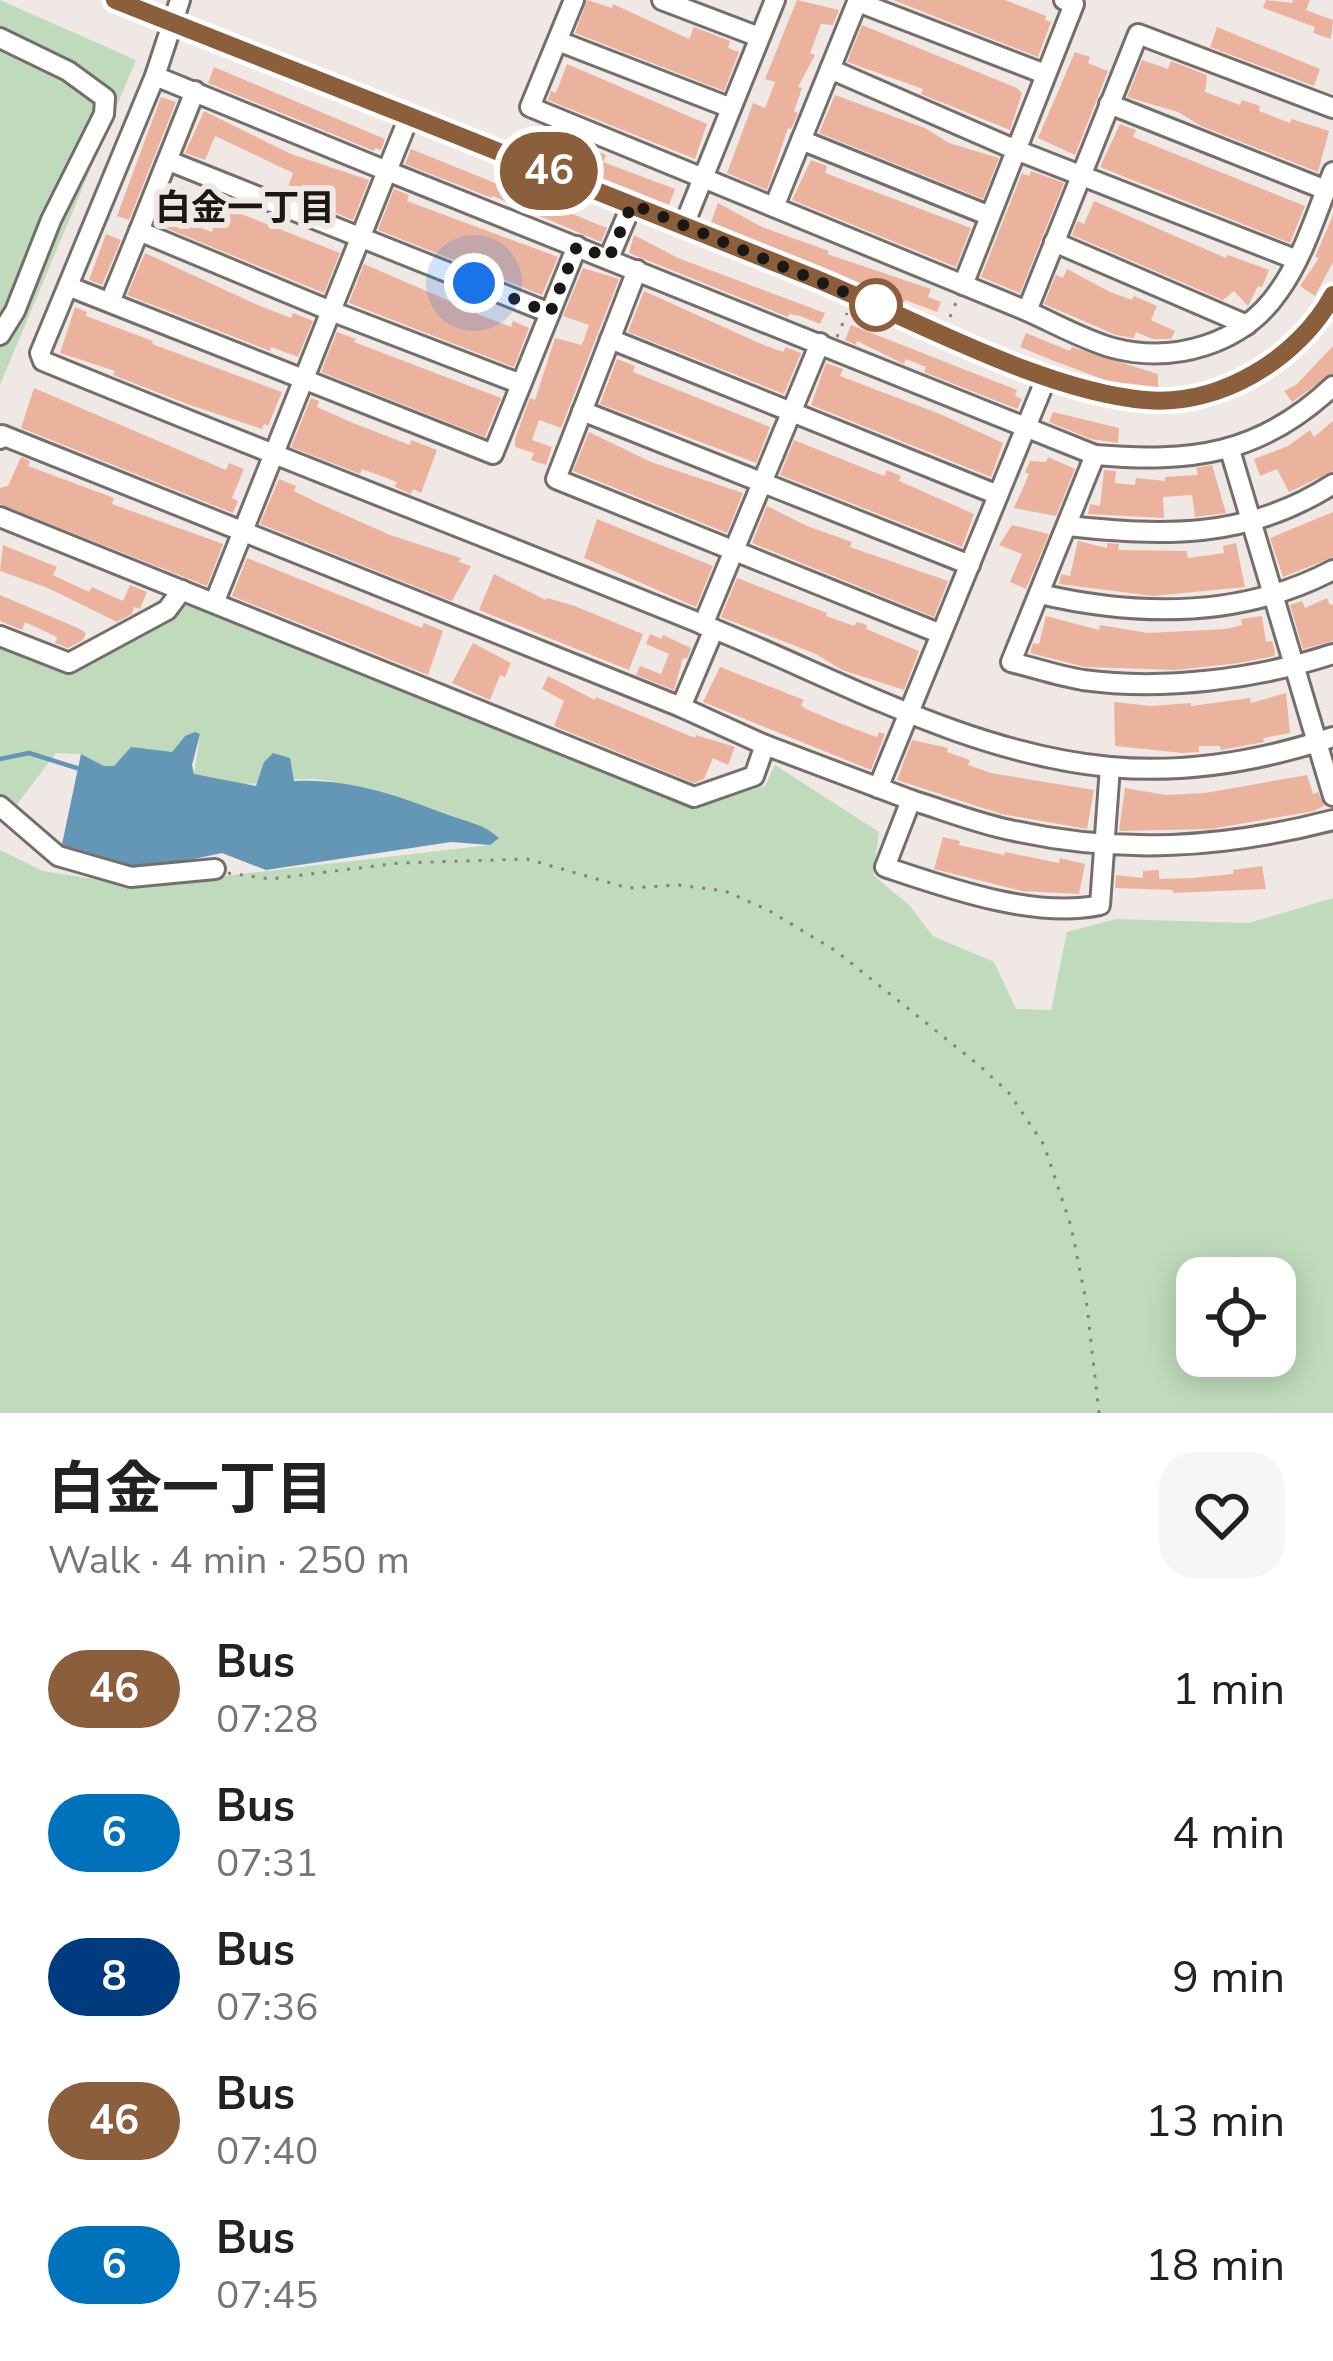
<!DOCTYPE html>
<html lang="en">
<head>
<meta charset="utf-8">
<style>
	:root { --surface:#fff; --page:#f6f6f6; --text:#222; --muted:#767676 }
	body { margin:0; font-family:"Nunito Sans","Noto Sans JP",sans-serif; background:var(--page); color:var(--text); height:100vh; display:flex; flex-direction:column; font-size:45px; white-space:nowrap }
	* { box-sizing:border-box; margin:0 }
	p { font-size:39px; color:var(--muted) }
	.icon { flex:none; width:66px; height:66px; fill:none; stroke:currentColor; stroke-width:2; stroke-linecap:round; stroke-linejoin:round }
	.map { position:relative; height:1413px; overflow:hidden }
	.side { display:flex; flex-direction:column; background:var(--surface); flex:1 }
	.side>* { flex:none }
	.badge { padding:0 24px; border-radius:39px; font-size:42px; line-height:78px }
	.buttons { position:absolute; left:1176px; top:1257px; display:grid; gap:24px }
	.buttons a { display:grid; place-items:center; width:120px; height:120px; border-radius:24px; background:var(--surface); box-shadow:0 6px 30px #0003; font-size:60px }
	.you { position:absolute; width:60px; height:60px; margin:-30px; border:9px solid #fff; border-radius:50%; background:#1a73e8; box-shadow:0 0 0 18px #1a73e833 }
	.map>.badge { position:absolute; translate:-50% -50%; box-shadow:0 0 0 6px #fff }
	.round { display:grid; place-items:center; flex:none; width:126px; height:126px; border-radius:36px; background:var(--page) }
	.overview { display:flex; align-items:center; justify-content:space-between; height:204px; padding:0 48px }
	h1 { font-size:57px; font-weight:700; line-height:90px }
	ul { padding:0; list-style:none }
	li { display:flex; align-items:center; gap:36px; height:144px; padding:0 48px }
	li div { flex:1 }
	li b { display:block; font-size:45px }
	li em { font-style:normal }
	li .badge { min-width:132px; font-weight:700; text-align:center }
	.map>svg:first-child { display:block }
	.green { fill:#c0dbbc; fill-rule:evenodd }
	.water { fill:#6496b6 }
	.lines { fill:none; stroke-linecap:round; stroke-linejoin:round }
	.stream { stroke:#6496b6; stroke-width:4.5 }
	.building { fill:#ebb39e }
	.minor-casing { stroke:#756f6c; stroke-width:24 }
	.path { stroke:#85807d; stroke-width:3; stroke-dasharray:3 9; stroke-linecap:butt }
	.minor { stroke:#fff; stroke-width:18 }
	.line-casing { stroke:#fff; stroke-width:27 }
	.line { stroke:#8b5e3c; stroke-width:18 }
	.walk { stroke:#1a1716; stroke-width:12; stroke-dasharray:0 21.6 }
	.stop-dot { fill:#fff; stroke:#8b5e3c; stroke-width:6 }
	.labels { text-anchor:middle; stroke-width:12; stroke-linejoin:round; paint-order:stroke }
	.neighbourhood-label { font-size:36px; font-weight:bold; fill:#1a1716; stroke:#f0e8e4 }
</style>
</head>
<body>
<div class="map">
<svg width="1333" height="1413" viewBox="0 0 1333 1413">
	<rect width="100%" height="100%" fill="#f0e8e4"/>
	<g class="green">
		<path d="M0 0 136 60 0 385Z"/>
		<path d="M189 603 698 805 765 786 775 765 879 832 873 875 910 906 933 936 994 962 1016 1009 1051 1010 1067 932 1116 919 1249 923 1333 898V1413H0V850L43 871 137 886 490 845 477 824C432 809 370 787 324 780 280 774 238 796 194 774L200 735 185 736 172 752 115 766H104L81 754 56 753 15 807 0 797V646L70 673 136 638ZM1197 1278H1275V1356H1197Z"/>
	</g>
	<path class="water" d="M195 732 200 734 192 765 194 774 256 786 264 762 273 753 290 758 294 781C348 778 396 795 446 814 465 821 484 824 499 838L490 845 451 842 266 870 222 853 132 872 61 849 81 754 104 766H114L131 747 172 752 185 736Z"/>
	<g class="lines">
		<path class="stream" d="M0 759 29 753 83 770"/>
	</g>
	<g class="building">
		<path d="M587 0 612 8 613 4 689 39 694 27 730 41 728 48 739 52 724 91 575 33Z"/>
		<path d="M797 0 839 10 833 25 821 24 810 53 815 55 798 87 802 88 794 111 798 113 791 129 788 128 767 190 727 173 753 103 765 108 775 82 765 79Z"/>
		<path d="M893 0H1005L1046 16 1045 20 1051 22 1038 57Z"/>
		<path d="M1266 0 1292 3 1293 0H1310L1306 10 1333 20 1331 39 1313 33 1315 27 1263 8Z"/>
		<path d="M862 25 1017 88 1022 93 1010 130 921 94 923 89 847 62Z"/>
		<path d="M1217 27 1320 69 1314 86 1210 47Z"/>
		<path d="M1075 52 1090 57 1088 63 1108 71 1075 155 1038 138Z"/>
		<path d="M1142 60 1168 69 1171 61 1207 75 1205 92 1240 105 1242 100 1260 106 1259 111 1290 123 1292 119 1329 131 1318 172 1201 126 1178 112 1127 97Z"/>
		<path d="M567 64 707 124 695 159 548 100 551 91 556 93Z"/>
		<path d="M214 67 385 139 381 150 375 148 374 151 208 83Z"/>
		<path d="M835 95 925 128 949 143 999 158 983 199 819 133Z"/>
		<path d="M161 97 176 102 129 220 117 216Z"/>
		<path d="M204 111 291 154 369 180 353 220 286 193 293 173 215 136 205 160 185 153Z"/>
		<path d="M1120 124 1136 130 1133 137 1305 206 1290 243 1100 167Z"/>
		<path d="M555 145 581 154 584 146 606 155 603 162 675 189 669 205 550 157Z"/>
		<path d="M411 149 607 228 601 242 493 196 492 198 405 164Z"/>
		<path d="M811 160 827 166 825 173 971 228 956 267 792 200Z"/>
		<path d="M1031 171 1064 183 1020 293 981 277 1022 173 1029 176Z"/>
		<path d="M172 184 191 191 179 220 212 232 221 206 340 253 324 293 156 224Z"/>
		<path d="M394 189 409 195 407 201 558 257 542 295 378 230Z"/>
		<path d="M1094 201 1226 258 1228 255 1269 270 1262 287 1258 286 1248 306 1234 291 1223 300 1072 235 1077 221 1084 224Z"/>
		<path d="M718 203 762 227 829 251 827 254 931 289 928 297 941 302 937 312 905 300 904 303 711 222Z"/>
		<path d="M1333 215V262L1315 296 1300 286 1319 258 1315 257Z"/>
		<path d="M106 234 121 240 102 285 89 280Z"/>
		<path d="M634 235 678 258 825 313 820 324 800 316 789 314 788 317 629 253Z"/>
		<path d="M145 253 260 306 291 318 293 313 313 321 298 357 271 347 270 351 127 295Z"/>
		<path d="M364 264 461 306 463 302 480 308 477 314 511 327 513 321 529 328 514 367 349 303Z"/>
		<path d="M583 268 619 279 561 428 539 420 532 440 552 447 546 465 531 460 534 453 515 447V439L530 398 535 400 555 338 582 345 589 325 563 316Z"/>
		<path d="M1067 269 1110 292 1132 300 1134 296 1157 306 1151 320 1175 331 1171 339H1152L1136 332 1134 338 1116 335 1044 304 1056 275 1063 278Z"/>
		<path d="M644 291 759 343 783 352 786 347 801 353 784 394 628 332Z"/>
		<path d="M75 307 87 312 86 316 153 341 152 344 282 392 268 426 264 424 262 429 187 404 113 375 115 371 60 353Z"/>
		<path d="M851 325 1017 390 1015 396 1022 399 1017 409 924 372 926 367 906 359 904 364 857 341 856 345 845 340Z"/>
		<path d="M337 332 356 339 354 342 501 398 485 437 321 372Z"/>
		<path d="M1026 333 1070 351 1072 347 1158 374V387L1108 381 1054 361 1020 347Z"/>
		<path d="M1333 346V373L1292 402 1284 391 1296 385Z"/>
		<path d="M617 359 635 366 633 372 770 427 756 463 600 404Z"/>
		<path d="M826 363 843 369 840 376 940 414 1003 443 991 477 811 405Z"/>
		<path d="M34 388 226 470 229 463 244 469 232 498 238 501 233 513 21 428Z"/>
		<path d="M311 398 319 401 317 407 353 423 410 445 411 440 437 450 421 493 413 489 411 494 395 487 397 482 362 469 360 474 291 447Z"/>
		<path d="M1053 412 1119 428 1118 443 1091 439 1049 422Z"/>
		<path d="M1333 421V471L1289 492 1277 469 1260 476 1254 459 1288 446 1310 430 1314 437Z"/>
		<path d="M589 432 651 462 743 493 727 533 573 471Z"/>
		<path d="M794 440 884 476 887 470 901 476 899 481 974 514 962 547 780 475Z"/>
		<path d="M21 457 30 461 28 466 114 498 112 504 223 544 207 586 0 504V488L8 486Z"/>
		<path d="M1048 457 1075 469 1056 516 1014 508 1029 474 1025 472 1030 461 1046 462Z"/>
		<path d="M1212 465 1226 513 1195 517 1192 495 1163 497 1164 518 1088 514 1090 504 1100 506 1104 470 1116 471 1115 483 1135 485 1136 478 1165 481V477L1198 475 1196 468Z"/>
		<path d="M279 479 296 486 294 491 318 503 390 535 461 558 459 562 471 566 452 601 260 524Z"/>
		<path d="M767 506 807 526 852 542 850 547 948 581 934 617 752 543Z"/>
		<path d="M1333 512V557L1283 577 1270 538Z"/>
		<path d="M597 519 713 566 696 607 584 558Z"/>
		<path d="M1012 525 1049 534 1026 589 1010 582 1022 554 999 545Z"/>
		<path d="M1078 541 1107 548V543L1119 544 1118 550 1187 551 1188 558 1224 553 1223 546 1236 543 1245 587 1153 596 1059 584 1061 574 1070 576Z"/>
		<path d="M3 545 57 567 53 575 89 592 92 587 123 601 130 585 147 592 140 609 134 607 132 614 117 622 48 588 0 571Z"/>
		<path d="M247 558 422 628 424 623 443 631 428 675 232 596Z"/>
		<path d="M494 574 546 600 547 598 572 605 643 634 629 670 479 610Z"/>
		<path d="M737 578 827 613 826 616 854 626 857 622 867 625 866 629 919 651 904 690 842 670 816 654 721 617Z"/>
		<path d="M0 595 78 628 86 633 83 640 68 648 55 643 57 637 25 622 22 630 0 621Z"/>
		<path d="M1327 598 1330 605 1333 604V641L1303 649 1290 605 1302 601 1305 608Z"/>
		<path d="M1046 616 1099 630 1100 625 1148 633 1226 629 1242 625 1241 619 1262 616 1266 642 1272 641 1275 652 1274 656 1239 663 1176 670 1085 667 1030 653 1033 643 1039 644Z"/>
		<path d="M650 634 662 639 663 635 691 648 687 659 683 658 674 690 636 675 640 666 661 674 669 654 646 644Z"/>
		<path d="M473 643 511 663 505 677 500 675 490 700 452 683Z"/>
		<path d="M720 667 804 700 801 705 806 709 844 725 877 737 879 732 885 734 871 770 703 702Z"/>
		<path d="M548 676 595 700 596 697 695 738 696 735 735 747 728 765 713 758 704 779 694 783 554 726 564 701 542 689Z"/>
		<path d="M1286 693 1290 733 1263 738 1264 742 1221 750 1220 746H1199V752L1183 753 1115 746 1114 702 1151 706 1191 703V706L1250 698 1251 703Z"/>
		<path d="M912 740 948 748 947 752 970 760 968 765 991 773 1094 790 1087 829 1001 814 897 780Z"/>
		<path d="M1307 775 1313 794 1318 792 1324 806 1314 811 1211 829 1119 831 1125 788 1166 795 1205 793Z"/>
		<path d="M943 837 960 841 959 845 1004 855 1005 852 1059 863 1060 858 1085 864 1079 894 1022 891 934 869Z"/>
		<path d="M1262 866 1266 889 1173 893V890L1115 888 1116 875 1143 878V871L1159 870V879L1192 878 1233 874V870Z"/>
	</g>
	<g class="lines">
		<defs>
			<g id="minor">
				<path d="M115 0C348 92 582 184 814 278 912 318 1042 391 1145 400 1219 407 1298 359 1333 295"/>
				<path d="M180 0 155 76 40 353 43 361C264 452 487 537 709 627 838 679 969 754 1110 767 1186 774 1261 761 1333 737"/>
				<path d="M574 0 530 107 1027 311"/>
				<path d="M662 0 759 37"/>
				<path d="M858 2 1045 74"/>
				<path d="M0 38 68 71 105 98 104 114 51 220 15 311 0 335"/>
				<path d="M558 41 731 108"/>
				<path d="M830 69 1016 150 1297 260"/>
				<path d="M155 76 387 171 215 601"/>
				<path d="M195 91 139 231 331 311 521 384"/>
				<path d="M1109 104 1326 190"/>
				<path d="M1333 108 1138 34 1027 311C1054 323 1084 340 1113 348 1174 364 1243 344 1279 291 1304 256 1317 211 1333 172"/>
				<path d="M409 117 387 171 1095 455C1191 463 1260 455 1333 386"/>
				<path d="M801 140 990 216"/>
				<path d="M169 161 550 313"/>
				<path d="M774 207 858 0"/>
				<path d="M684 225 775 0"/>
				<path d="M1054 242 1247 325"/>
				<path d="M609 258 632 204"/>
				<path d="M637 270 556 479 941 634"/>
				<path d="M963 285 1074 4 1064 0"/>
				<path d="M70 287 493 454 577 246"/>
				<path d="M110 302 139 231"/>
				<path d="M610 339 998 495"/>
				<path d="M582 411 970 565"/>
				<path d="M0 439 2 435 681 707 765 745"/>
				<path d="M1230 450 1333 796"/>
				<path d="M1095 455 1011 662C1035 668 1059 676 1083 680 1163 691 1257 679 1333 654"/>
				<path d="M0 517 694 797 754 776 765 745 911 800"/>
				<path d="M1067 526C1164 536 1246 540 1333 484"/>
				<path d="M1040 594C1139 617 1242 618 1333 570"/>
				<path d="M703 625 820 343"/>
				<path d="M0 636 69 663 167 610 182 590"/>
				<path d="M681 707 714 629"/>
				<path d="M1110 767 1100 905C1034 919 948 888 885 867L911 800C944 810 976 823 1010 830 1120 855 1225 848 1333 820"/>
				<path d="M878 788 1047 376"/>
				<path d="M0 806 58 856 131 877 215 869"/>
			</g>
		</defs>
		<use href="#minor" class="minor-casing"/>
		<g class="path">
			<path d="M950 317 958 298"/>
			<path d="M837 337 847 313"/>
			<path d="M228 873 271 879 399 863 527 859 628 888 678 885 725 891 768 910 836 951 980 1066 1009 1093 1044 1145 1071 1226 1087 1306 1099 1413"/>
		</g>
		<use href="#minor" class="minor"/>
	</g>
	<g class="lines">
		<defs>
			<path id="line" d="M115 0C348 92 582 184 814 278 912 318 1042 391 1145 400 1219 407 1298 359 1333 295"/>
		</defs>
		<use href="#line" class="line-casing"/>
		<use href="#line" class="line"/>
		<path class="walk" d="M474 283 550 313 577 246 609 258 632 204 880 307 876 305"/>
	</g>
	<circle class="stop-dot" cx="876" cy="305" r="24"/>
	<g class="labels">
		<g class="neighbourhood-label">
			<text x="245" y="220">白金一丁目</text>
		</g>
	</g>
</svg>
<div class="buttons">
<a><svg class="icon" aria-label="locate" viewBox="0 0 24 24"><circle cx="12" cy="12" r="6"/><path d="M12 2v4M12 18v4M2 12h4M18 12h4"/></svg></a>
</div>
<div class="you" style="left:474px;top:283px"></div>
<b class="badge" style="left:549px;top:171px;background:#8b5e3c;color:#fff">46</b>
</div>
<section class="side">
<div class="overview"><div><h1>白金一丁目</h1><p>Walk · 4 min · 250 m</p></div><a class="round"><svg class="icon" aria-label="heart" viewBox="0 0 24 24"><path d="M12 20l-8-8c-3-5 5-10 8-4 3-6 11-1 8 4z"/></svg></a></div>
<ul>
<li><span class="badge" style="background:#8b5e3c;color:#fff">46</span><div><b>Bus</b><p>07:28</p></div><em>1 min</em></li>
<li><span class="badge" style="background:#0072bc;color:#fff">6</span><div><b>Bus</b><p>07:31</p></div><em>4 min</em></li>
<li><span class="badge" style="background:#003b80;color:#fff">8</span><div><b>Bus</b><p>07:36</p></div><em>9 min</em></li>
<li><span class="badge" style="background:#8b5e3c;color:#fff">46</span><div><b>Bus</b><p>07:40</p></div><em>13 min</em></li>
<li><span class="badge" style="background:#0072bc;color:#fff">6</span><div><b>Bus</b><p>07:45</p></div><em>18 min</em></li>
</ul>
</section>
</body>
</html>
